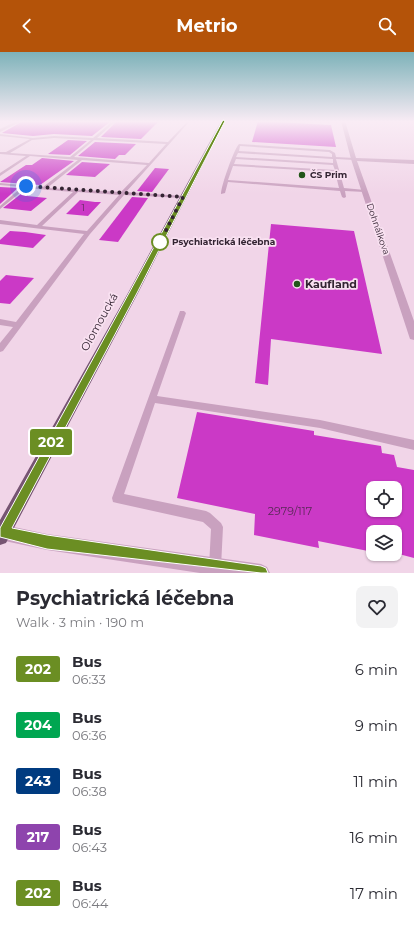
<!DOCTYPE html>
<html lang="en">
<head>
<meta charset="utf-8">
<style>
	:root { --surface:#fff; --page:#f2f2f3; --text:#2b2b33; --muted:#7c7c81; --accent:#b45309 }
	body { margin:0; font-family:Montserrat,sans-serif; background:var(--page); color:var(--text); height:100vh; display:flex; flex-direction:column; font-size:15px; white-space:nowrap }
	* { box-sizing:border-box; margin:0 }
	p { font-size:13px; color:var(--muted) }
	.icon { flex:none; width:22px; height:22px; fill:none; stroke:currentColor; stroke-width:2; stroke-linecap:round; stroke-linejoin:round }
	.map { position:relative; height:521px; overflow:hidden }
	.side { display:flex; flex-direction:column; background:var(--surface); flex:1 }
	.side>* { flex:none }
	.badge { padding:0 8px; border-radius:3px; font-size:14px; line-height:26px }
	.tools { position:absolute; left:366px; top:429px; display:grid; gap:8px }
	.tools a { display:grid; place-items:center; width:36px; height:36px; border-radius:8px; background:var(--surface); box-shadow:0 1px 3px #0004; font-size:20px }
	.you { position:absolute; width:20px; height:20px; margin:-10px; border:3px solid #fff; border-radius:50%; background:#1a73e8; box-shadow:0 0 0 6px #1a73e833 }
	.map>.badge { position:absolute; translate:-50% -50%; box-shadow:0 0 0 2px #fff }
	.round { display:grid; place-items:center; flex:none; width:42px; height:42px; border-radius:8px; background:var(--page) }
	.headline { display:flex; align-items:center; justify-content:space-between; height:68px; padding:0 16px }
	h1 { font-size:19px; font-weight:700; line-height:30px }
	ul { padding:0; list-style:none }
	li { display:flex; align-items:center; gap:12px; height:56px; padding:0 16px }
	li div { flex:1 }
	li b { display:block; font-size:15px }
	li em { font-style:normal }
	li .badge { min-width:44px; font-weight:700; text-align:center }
	header { display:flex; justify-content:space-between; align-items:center; height:52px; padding:0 16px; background:var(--accent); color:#fff; font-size:18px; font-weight:700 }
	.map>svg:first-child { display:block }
	.building { fill:#cb39c6; fill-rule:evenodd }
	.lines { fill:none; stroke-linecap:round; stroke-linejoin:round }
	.lane { fill:#c9a1bf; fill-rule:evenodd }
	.street { fill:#c9a1bf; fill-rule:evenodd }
	.primary { fill:#765472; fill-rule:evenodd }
	.line { fill:#6b8e23; stroke:#fff }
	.walk { stroke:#332432; stroke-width:4; stroke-dasharray:0 7.2 }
	.poi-dot { fill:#225519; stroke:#f9e1f1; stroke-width:1.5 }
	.stop-dot { fill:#fff; stroke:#6b8e23; stroke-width:2 }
	.labels { text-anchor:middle; stroke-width:3.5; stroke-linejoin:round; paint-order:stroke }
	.far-poi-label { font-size:9px; font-weight:bold; fill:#332432; stroke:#f9e1f1; text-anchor:start }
	.number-label { font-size:9px; fill:#592957 }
	.far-street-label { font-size:9px; fill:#332432; stroke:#f9e1f1 }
	.far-stop-label { font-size:9px; font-weight:bold; fill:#332432; stroke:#f9e1f1; text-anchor:start }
	.poi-label { font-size:11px; font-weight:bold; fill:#332432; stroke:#f9e1f1; text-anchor:start }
	.street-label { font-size:11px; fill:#332432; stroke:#f9e1f1 }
	.near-number-label { font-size:11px; fill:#592957 }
</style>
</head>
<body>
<header><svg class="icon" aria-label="back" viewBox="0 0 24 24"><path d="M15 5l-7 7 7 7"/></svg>Metrio<svg class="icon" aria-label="search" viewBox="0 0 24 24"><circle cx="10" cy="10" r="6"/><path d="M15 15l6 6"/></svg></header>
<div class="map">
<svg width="414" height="521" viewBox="0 0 414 521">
	<rect width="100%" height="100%" fill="#f1d5e8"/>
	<g class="building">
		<path d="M23 69H111L92 84 54 82 33 84 2 81Z"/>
		<path d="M117 69H159L141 87 101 85Z"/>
		<path d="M258 69 331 73 336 95 252 90Z"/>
		<path d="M68 88 87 89 70 103 48 102Z"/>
		<path d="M95 90 136 92 125 103H119L115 107 78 104Z"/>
		<path d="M42 106 74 109 40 133 0 130 26 113H32Z"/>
		<path d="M82 110 110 112 95 125 66 123Z"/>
		<path d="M155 116 169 117 152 140 137 139Z"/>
		<path d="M0 135 18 136 0 152Z"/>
		<path d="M26 138H34L27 144 47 146 31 159 3 156Z"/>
		<path d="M132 145 148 146 118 190 99 188Z"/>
		<path d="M80 148 95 150H101L88 164 66 162Z"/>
		<path d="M271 172 354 179 382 302 271 287 268 333 255 331Z"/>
		<path d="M10 179 25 180 46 183 33 196 0 192V188Z"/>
		<path d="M6 223 34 226 10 252 0 251V229Z"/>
		<path d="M197 360 314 379V383L381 394 382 401 394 403 397 415 414 418V506L395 501V480H373V500L318 489 319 496 254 483 255 462 177 446ZM373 436H395V458H373Z"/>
	</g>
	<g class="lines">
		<g class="lane">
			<path d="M113 69H116L97 86 168 90 188 69H190L126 140 183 144 185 145 183 146 124 143 90 182 3 299 0 300V291L13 275 0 273V267L16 270 84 182 0 172V168L37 173 73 140 26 136 0 157V154L22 135 0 133V131L43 135 78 108 30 104 0 124V121L26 104 0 102V100H6L30 87 0 84V82L33 86 54 84 93 86ZM54 86 91 88 70 105 10 101 32 88ZM94 88 166 92 149 111 74 105ZM82 108 147 113 121 140 47 136ZM78 140 119 143 87 179 42 174Z"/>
			<path d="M239 92 330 98 335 101 336 105 355 106V108H354L336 107 344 136 365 138 367 139 365 140 345 139 346 145 344 146 342 145 340 139 228 130 225 141 221 142C221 134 234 97 239 92ZM240 94 329 100 332 102V105L239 99ZM238 101 333 107V111L236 105ZM236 107 333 113 335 118 234 112ZM233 114 335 120 339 136 228 128Z"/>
			<path d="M180 259H184L186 261 157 344 320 368 414 388V398L320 376 155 351 124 442 206 459 210 461 221 471 223 475 221 515 219 519 216 521 211 519 209 515 211 477 203 470 117 451 113 450 112 446Z"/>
		</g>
		<g class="street">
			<path d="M17 69H22L0 80V77Z"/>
			<path d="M341 69H345L356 106 414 108V112L357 109 414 269V288L410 287 409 284 351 107Z"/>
			<path d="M0 472 47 482 261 512 267 515 270 521H200L47 498 0 488Z"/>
		</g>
		<path class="primary" d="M221 69H225L138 241 6 491 0 493V468L128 241Z"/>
	</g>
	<linearGradient id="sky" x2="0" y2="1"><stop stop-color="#7db2b9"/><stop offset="0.49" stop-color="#f9ecf5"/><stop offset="1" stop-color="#f9ecf5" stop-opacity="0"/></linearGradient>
	<rect width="414" height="142" fill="url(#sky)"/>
	<path class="line" d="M223 68 225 69 137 241 12 476 47 483 261 514 266 516 268 521H261L47 497 0 485V476L129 241Z"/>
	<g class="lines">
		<path class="walk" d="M26 134 183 145 160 190"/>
	</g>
	<g class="poi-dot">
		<circle cx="302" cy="123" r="4"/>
		<circle cx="297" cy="232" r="4"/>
	</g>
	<circle class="stop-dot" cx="160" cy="190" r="8"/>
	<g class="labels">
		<g class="far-poi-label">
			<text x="310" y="126">ČS Prim</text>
		</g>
		<g class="number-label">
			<text x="83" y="159">1</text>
		</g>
		<g class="far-street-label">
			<text transform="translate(378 177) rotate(71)" y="3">Dohnálkova</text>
		</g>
		<g class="far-stop-label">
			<text x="172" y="193">Psychiatrická léčebna</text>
		</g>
		<g class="poi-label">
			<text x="305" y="236">Kaufland</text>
		</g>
		<g class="street-label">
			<text transform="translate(99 270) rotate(-61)" y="4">Olomoucká</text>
		</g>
		<g class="near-number-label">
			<text x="290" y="463">2979/117</text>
		</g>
	</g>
</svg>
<div class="tools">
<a><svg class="icon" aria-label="locate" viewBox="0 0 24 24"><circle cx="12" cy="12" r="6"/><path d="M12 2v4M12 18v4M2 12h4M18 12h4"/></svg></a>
<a><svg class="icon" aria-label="layers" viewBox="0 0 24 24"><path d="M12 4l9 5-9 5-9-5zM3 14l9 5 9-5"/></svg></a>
</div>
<div class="you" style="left:26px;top:134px"></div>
<b class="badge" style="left:51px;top:390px;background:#6b8e23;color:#fff">202</b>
</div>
<section class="side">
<div class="headline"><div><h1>Psychiatrická léčebna</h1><p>Walk · 3 min · 190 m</p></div><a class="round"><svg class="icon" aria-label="heart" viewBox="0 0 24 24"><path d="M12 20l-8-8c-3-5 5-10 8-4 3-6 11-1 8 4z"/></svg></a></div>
<ul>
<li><span class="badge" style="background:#6b8e23;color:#fff">202</span><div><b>Bus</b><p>06:33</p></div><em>6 min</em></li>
<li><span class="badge" style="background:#00a651;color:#fff">204</span><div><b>Bus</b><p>06:36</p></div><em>9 min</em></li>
<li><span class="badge" style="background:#003b80;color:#fff">243</span><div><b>Bus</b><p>06:38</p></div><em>11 min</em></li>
<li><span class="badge" style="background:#8e44ad;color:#fff">217</span><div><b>Bus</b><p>06:43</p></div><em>16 min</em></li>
<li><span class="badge" style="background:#6b8e23;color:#fff">202</span><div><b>Bus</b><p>06:44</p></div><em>17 min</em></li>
</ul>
</section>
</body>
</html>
